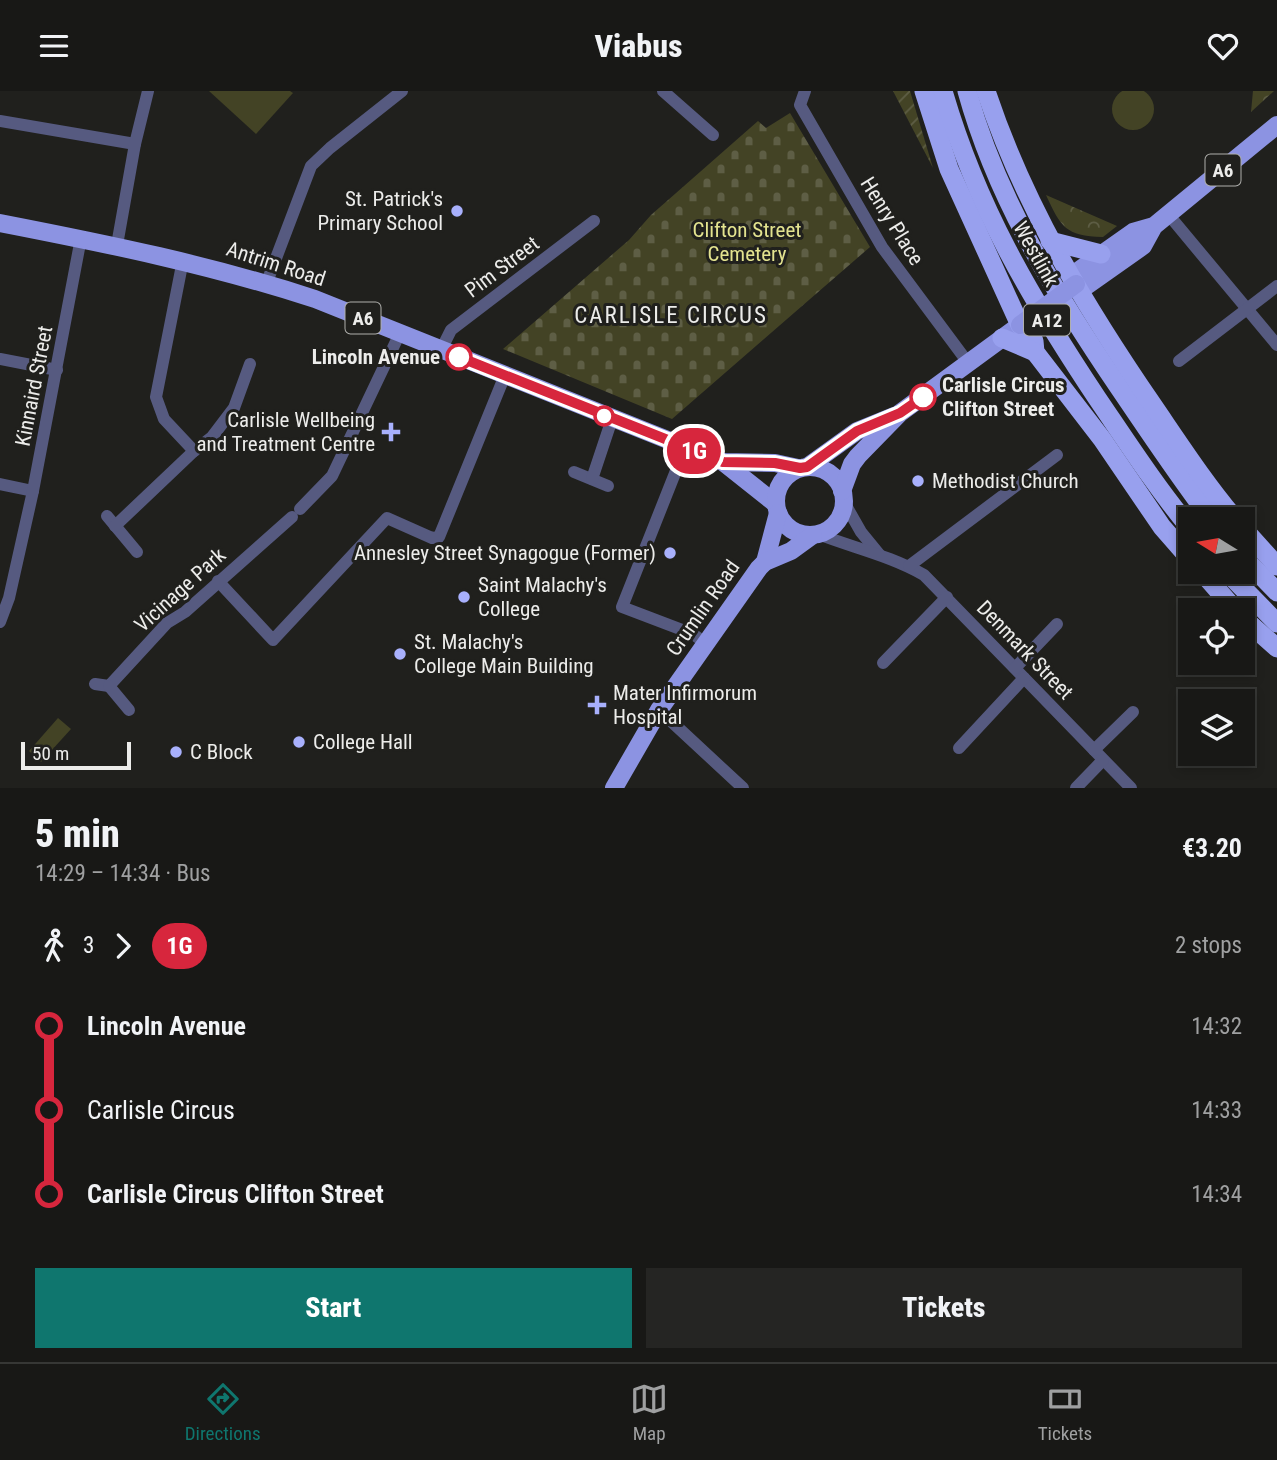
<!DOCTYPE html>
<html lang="en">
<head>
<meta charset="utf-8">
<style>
	:root { --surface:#181816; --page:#252523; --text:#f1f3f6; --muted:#9fa0a1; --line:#363735; --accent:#0f766e }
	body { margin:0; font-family:"Roboto Condensed",sans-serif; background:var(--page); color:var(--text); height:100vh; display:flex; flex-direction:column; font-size:26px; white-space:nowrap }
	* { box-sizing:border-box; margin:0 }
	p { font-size:23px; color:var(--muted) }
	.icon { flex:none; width:38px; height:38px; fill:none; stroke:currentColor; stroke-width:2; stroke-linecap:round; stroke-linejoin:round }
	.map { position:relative; height:697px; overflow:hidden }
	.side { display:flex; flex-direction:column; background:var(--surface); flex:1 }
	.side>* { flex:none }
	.badge { padding:0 14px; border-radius:23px; font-size:24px; line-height:46px }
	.needle { width:46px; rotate:281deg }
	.controls { position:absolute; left:1178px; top:416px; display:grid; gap:14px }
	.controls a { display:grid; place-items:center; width:77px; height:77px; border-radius:0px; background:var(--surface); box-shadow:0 4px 10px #0003,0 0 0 2px var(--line); font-size:35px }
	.scale { position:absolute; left:21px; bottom:18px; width:110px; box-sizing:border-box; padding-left:7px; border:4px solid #ececea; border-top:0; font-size:19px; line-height:24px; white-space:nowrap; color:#ececea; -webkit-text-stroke:5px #20201d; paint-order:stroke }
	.map>.badge { position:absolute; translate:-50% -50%; box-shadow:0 0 0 4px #fff }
	.legs { display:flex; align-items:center; gap:10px; height:77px; padding:0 35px; font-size:23px }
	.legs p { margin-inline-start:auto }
	.head { display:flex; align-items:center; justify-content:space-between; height:119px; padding:0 35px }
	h1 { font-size:38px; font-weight:800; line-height:52px }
	.cta { display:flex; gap:14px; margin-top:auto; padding:14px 35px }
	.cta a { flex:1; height:80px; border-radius:0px; background:var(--accent); color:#fff; font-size:28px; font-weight:800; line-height:80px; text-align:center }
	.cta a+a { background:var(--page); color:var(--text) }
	ul { padding:0 35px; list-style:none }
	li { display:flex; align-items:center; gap:24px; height:84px; font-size:26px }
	li i { display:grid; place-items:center; width:10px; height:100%; margin:0 9px; background:currentColor }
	li i::after { content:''; width:18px; height:18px; margin:-9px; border:5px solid; border-radius:50%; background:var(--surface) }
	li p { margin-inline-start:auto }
	li:first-child i { background:linear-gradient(#0000 50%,currentColor 0) }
	li:last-child i { background:linear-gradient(currentColor 50%,#0000 0) }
	header { display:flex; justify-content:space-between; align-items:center; height:91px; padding:0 35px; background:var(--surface); font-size:32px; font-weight:800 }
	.menu { display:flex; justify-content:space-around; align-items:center; height:98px; border-top:2px solid var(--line); background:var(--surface); font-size:19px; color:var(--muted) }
	.menu a { display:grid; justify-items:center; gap:4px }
	.menu .active { color:var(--accent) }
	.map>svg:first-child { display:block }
	.green { fill:#434325 }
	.forest { fill:url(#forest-crowns) }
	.cemetery { fill:url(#cemetery-stones) }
	.garden { fill:url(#garden-furrows) }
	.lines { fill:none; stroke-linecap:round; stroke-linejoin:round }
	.minor { stroke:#565a80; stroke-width:12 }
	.primary { stroke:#8c93e2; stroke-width:18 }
	.trunk { stroke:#98a0ee; stroke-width:19 }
	.primary-bridge { stroke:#8c93e2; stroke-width:18 }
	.line-1-casing { stroke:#fff; stroke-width:16 }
	.line-1 { stroke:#d7263d; stroke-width:10 }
	.poi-dot { fill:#a8b0fc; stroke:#20201d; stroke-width:2.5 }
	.stop-1-dot { fill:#fff; stroke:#d7263d; stroke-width:3.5 }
	.labels { text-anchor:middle; stroke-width:6; stroke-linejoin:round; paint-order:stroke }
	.shield { fill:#20201d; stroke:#afafac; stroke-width:2 }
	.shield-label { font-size:19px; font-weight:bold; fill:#ececea }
	.poi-label { font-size:21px; fill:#ececea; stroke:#20201d; text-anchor:start }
	.street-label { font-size:21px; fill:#ececea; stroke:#20201d }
	.park-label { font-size:21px; fill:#e3e38f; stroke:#20201d }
	.stop-label { font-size:21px; font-weight:bold; fill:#ececea; stroke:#20201d; text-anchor:end }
	.neighbourhood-label { font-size:23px; letter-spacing:2px; fill:#ececea; stroke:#20201d }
</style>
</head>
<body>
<header><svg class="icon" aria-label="menu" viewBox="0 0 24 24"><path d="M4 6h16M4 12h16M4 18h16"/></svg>Viabus<svg class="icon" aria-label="heart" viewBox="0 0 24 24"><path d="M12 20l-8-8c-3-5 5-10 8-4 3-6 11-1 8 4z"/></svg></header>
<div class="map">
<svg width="1277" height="697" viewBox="0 0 1277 697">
	<defs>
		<pattern id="forest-crowns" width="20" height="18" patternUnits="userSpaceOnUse" patternTransform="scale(1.75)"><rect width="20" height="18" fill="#434325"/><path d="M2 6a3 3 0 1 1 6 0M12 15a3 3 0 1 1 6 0" fill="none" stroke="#5e5e45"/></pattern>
		<pattern id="cemetery-stones" width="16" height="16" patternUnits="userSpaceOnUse" patternTransform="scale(1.75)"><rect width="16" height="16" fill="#434325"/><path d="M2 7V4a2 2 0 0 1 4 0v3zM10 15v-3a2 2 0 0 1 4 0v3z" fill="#5e5e45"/></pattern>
		<pattern id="garden-furrows" width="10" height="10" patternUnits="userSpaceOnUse" patternTransform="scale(1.75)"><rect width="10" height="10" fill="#434325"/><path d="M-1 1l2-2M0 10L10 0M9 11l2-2" fill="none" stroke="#5e5e45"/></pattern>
	</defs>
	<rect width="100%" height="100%" fill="#20201d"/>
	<g class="green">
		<circle cx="1133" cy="18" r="21"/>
		<path d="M209 0H290L293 2 256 43Z"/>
		<path d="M58 627 71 638 41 671 29 660Z"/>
	</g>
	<g class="forest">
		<path d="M1253 0H1274L1251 21Z"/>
		<path d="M1046 104 1117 135 1103 146C1065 145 1061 136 1046 104Z"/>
	</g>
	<path class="cemetery" d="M790 22 870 156 672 328 503 258 629 149 651 124 758 30 766 37Z"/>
	<path class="garden" d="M893 0H910L933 77Z"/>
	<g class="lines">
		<g class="minor">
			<path d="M663 0 713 44"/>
			<path d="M805 0 800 14 882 156 969 273"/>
			<path d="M0 30 135 53"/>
			<path d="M1168 123 1277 254"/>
			<path d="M117 154 135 53 148 0"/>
			<path d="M183 169 156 306 164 328 194 360"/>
			<path d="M267 191 311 75 330 57 402 0"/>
			<path d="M441 259 451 239 594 130"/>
			<path d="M0 268 57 279"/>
			<path d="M1179 270 1277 195"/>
			<path d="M685 357 622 516 693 543 705 552"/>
			<path d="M574 381 608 395"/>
			<path d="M592 388 612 328"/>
			<path d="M0 393 33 400"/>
			<path d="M844 411 861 441 879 463"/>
			<path d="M300 418 332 385 400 242"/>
			<path d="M107 425 137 461"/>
			<path d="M115 435 194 360 212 346 234 317 250 273"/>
			<path d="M818 443C854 457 891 465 924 484L1131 697"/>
			<path d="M909 475 1057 364"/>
			<path d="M218 490 273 549 387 427 432 447 439 446 505 284"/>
			<path d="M0 531 9 507 33 400 81 147"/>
			<path d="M883 572 947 506"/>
			<path d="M1015 577 1057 533"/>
			<path d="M95 593 109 595 167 532 185 521 292 426"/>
			<path d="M109 595 129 619"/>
			<path d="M659 619 743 697"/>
			<path d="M959 657 1024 587"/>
			<path d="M1094 659 1133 621"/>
			<path d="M1076 697 1103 669"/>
		</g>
		<g class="primary">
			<path d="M0 132C108 153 211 174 315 208L723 371 775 372 798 377"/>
			<path d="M1154 135 1143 155 1085 196 1076 193 1075 182 1133 141 1154 135 1277 34"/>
			<path d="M723 371 776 413"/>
			<path d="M807 376 857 340 894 325"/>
			<circle cx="810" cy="410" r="34"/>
			<path d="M842 400 852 373 858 365 900 322 1020 234"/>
			<path d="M765 471 778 422"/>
			<path d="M614 697 659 619 759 477 765 471 791 460 813 444"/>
		</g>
		<g class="trunk">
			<path d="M924 0 949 78 1020 234 1034 250 1035 261 1102 348 1162 436 1190 468"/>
			<path d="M943 0C977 117 1030 206 1097 307 1127 351 1156 396 1190 437"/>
			<path d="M967 0C997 109 1057 205 1120 298 1150 342 1179 386 1212 429"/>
			<path d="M986 0C1024 115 1086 217 1154 316 1180 354 1206 394 1236 429"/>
			<path d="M1050 150 1101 163"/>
			<path d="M1002 247 1035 261"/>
			<path d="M1242 436 1277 475"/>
			<path d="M1242 465 1277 501"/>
			<path d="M1202 481 1236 520"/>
			<path d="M1227 481 1277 532"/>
			<path d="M1242 526 1277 557"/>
		</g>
		<path class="primary-bridge" d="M1020 234 1076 193"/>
	</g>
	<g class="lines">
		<defs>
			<path id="line-1" d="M459 266 723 371 775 372 800 377 807 376 857 340 900 322 923 306"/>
		</defs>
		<use href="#line-1" class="line-1-casing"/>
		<use href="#line-1" class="line-1"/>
	</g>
	<g class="poi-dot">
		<circle cx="457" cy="120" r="7"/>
		<path d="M387.5 330.5h7v7h7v7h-7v7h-7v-7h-7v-7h7z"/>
		<circle cx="918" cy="390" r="7"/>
		<circle cx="670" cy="462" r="7"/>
		<circle cx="464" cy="506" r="7"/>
		<circle cx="400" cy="563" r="7"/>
		<path d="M593.5 603.5h7v7h7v7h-7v7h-7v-7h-7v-7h7z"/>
		<circle cx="299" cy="651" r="7"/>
		<circle cx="176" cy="661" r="7"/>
	</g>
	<g class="stop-1-dot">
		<circle cx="459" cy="266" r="12"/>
		<circle cx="923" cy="306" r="12"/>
		<circle cx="604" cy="325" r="9"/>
	</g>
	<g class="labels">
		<g class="shield">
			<rect x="1205.5" y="63.5" width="35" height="31" rx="5"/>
			<rect x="345.5" y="211.5" width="35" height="31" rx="5"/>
			<rect x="1024" y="213.5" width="46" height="31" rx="5"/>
		</g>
		<g class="shield-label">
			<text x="1223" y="86">A6</text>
			<text x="363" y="234">A6</text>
			<text x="1047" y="236">A12</text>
		</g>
		<g class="poi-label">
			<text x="443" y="115" text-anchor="end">St. Patrick's<tspan x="443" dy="24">Primary School</tspan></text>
			<text x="375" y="336" text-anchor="end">Carlisle Wellbeing<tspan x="375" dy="24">and Treatment Centre</tspan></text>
			<text x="932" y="397">Methodist Church</text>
			<text x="656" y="469" text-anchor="end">Annesley Street Synagogue (Former)</text>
			<text x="478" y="501">Saint Malachy's<tspan x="478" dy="24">College</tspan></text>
			<text x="414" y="558">St. Malachy's<tspan x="414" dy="24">College Main Building</tspan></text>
			<text x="613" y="609">Mater Infirmorum<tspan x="613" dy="24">Hospital</tspan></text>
			<text x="313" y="658">College Hall</text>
			<text x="190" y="668">C Block</text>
		</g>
		<g class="street-label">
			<text transform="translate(892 130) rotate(58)" y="7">Henry Place</text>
			<text transform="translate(1036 163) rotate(61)" y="7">Westlink</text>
			<text transform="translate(276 173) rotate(18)" y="7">Antrim Road</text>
			<text transform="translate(502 176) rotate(-37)" y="7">Pim Street</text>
			<text transform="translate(34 295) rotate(-79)" y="7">Kinnaird Street</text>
			<text transform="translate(180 499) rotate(-42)" y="7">Vicinage Park</text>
			<text transform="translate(703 517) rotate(-55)" y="7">Crumlin Road</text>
			<text transform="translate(1025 559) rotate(46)" y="7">Denmark Street</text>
		</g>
		<g class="park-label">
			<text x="747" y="146">Clifton Street<tspan x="747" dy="24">Cemetery</tspan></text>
		</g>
		<g class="stop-label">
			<text x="440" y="273">Lincoln Avenue</text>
			<text x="942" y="301" text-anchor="start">Carlisle Circus<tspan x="942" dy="24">Clifton Street</tspan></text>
		</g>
		<g class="neighbourhood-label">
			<text x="671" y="232">CARLISLE CIRCUS</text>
		</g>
	</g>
</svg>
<div class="controls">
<a><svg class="needle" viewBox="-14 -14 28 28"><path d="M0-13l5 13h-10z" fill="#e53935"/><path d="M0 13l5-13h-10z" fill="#9fa0a1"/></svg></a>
<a><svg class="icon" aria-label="locate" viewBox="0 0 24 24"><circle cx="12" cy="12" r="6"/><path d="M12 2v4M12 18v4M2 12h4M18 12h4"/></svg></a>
<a><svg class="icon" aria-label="layers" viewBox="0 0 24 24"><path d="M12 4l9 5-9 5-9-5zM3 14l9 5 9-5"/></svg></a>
</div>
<div class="scale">50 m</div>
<b class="badge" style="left:694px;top:360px;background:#d7263d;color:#fff">1G</b>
</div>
<section class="side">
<div class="head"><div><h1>5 min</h1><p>14:29 – 14:34 · Bus</p></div><b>€3.20</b></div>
<div class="legs"><svg class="icon" aria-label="walk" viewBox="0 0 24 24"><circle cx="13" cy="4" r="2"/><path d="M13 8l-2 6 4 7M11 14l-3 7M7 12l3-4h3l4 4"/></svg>3<svg class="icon" aria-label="forward" viewBox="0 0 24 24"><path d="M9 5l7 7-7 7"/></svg><b class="badge" style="background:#d7263d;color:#fff">1G</b><p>2 stops</p></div>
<ul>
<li><i style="color:#d7263d"></i><b>Lincoln Avenue</b><p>14:32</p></li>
<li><i style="color:#d7263d"></i><span>Carlisle Circus</span><p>14:33</p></li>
<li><i style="color:#d7263d"></i><b>Carlisle Circus Clifton Street</b><p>14:34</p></li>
</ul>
<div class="cta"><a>Start</a><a>Tickets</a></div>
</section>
<nav class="menu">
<a class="active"><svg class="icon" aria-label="directions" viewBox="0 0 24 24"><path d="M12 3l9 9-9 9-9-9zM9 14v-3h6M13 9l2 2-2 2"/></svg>Directions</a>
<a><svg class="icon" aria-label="map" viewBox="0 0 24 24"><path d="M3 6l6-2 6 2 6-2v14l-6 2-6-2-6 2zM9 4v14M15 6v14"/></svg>Map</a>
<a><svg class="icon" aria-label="tickets" viewBox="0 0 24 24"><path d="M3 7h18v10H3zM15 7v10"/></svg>Tickets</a>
</nav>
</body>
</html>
